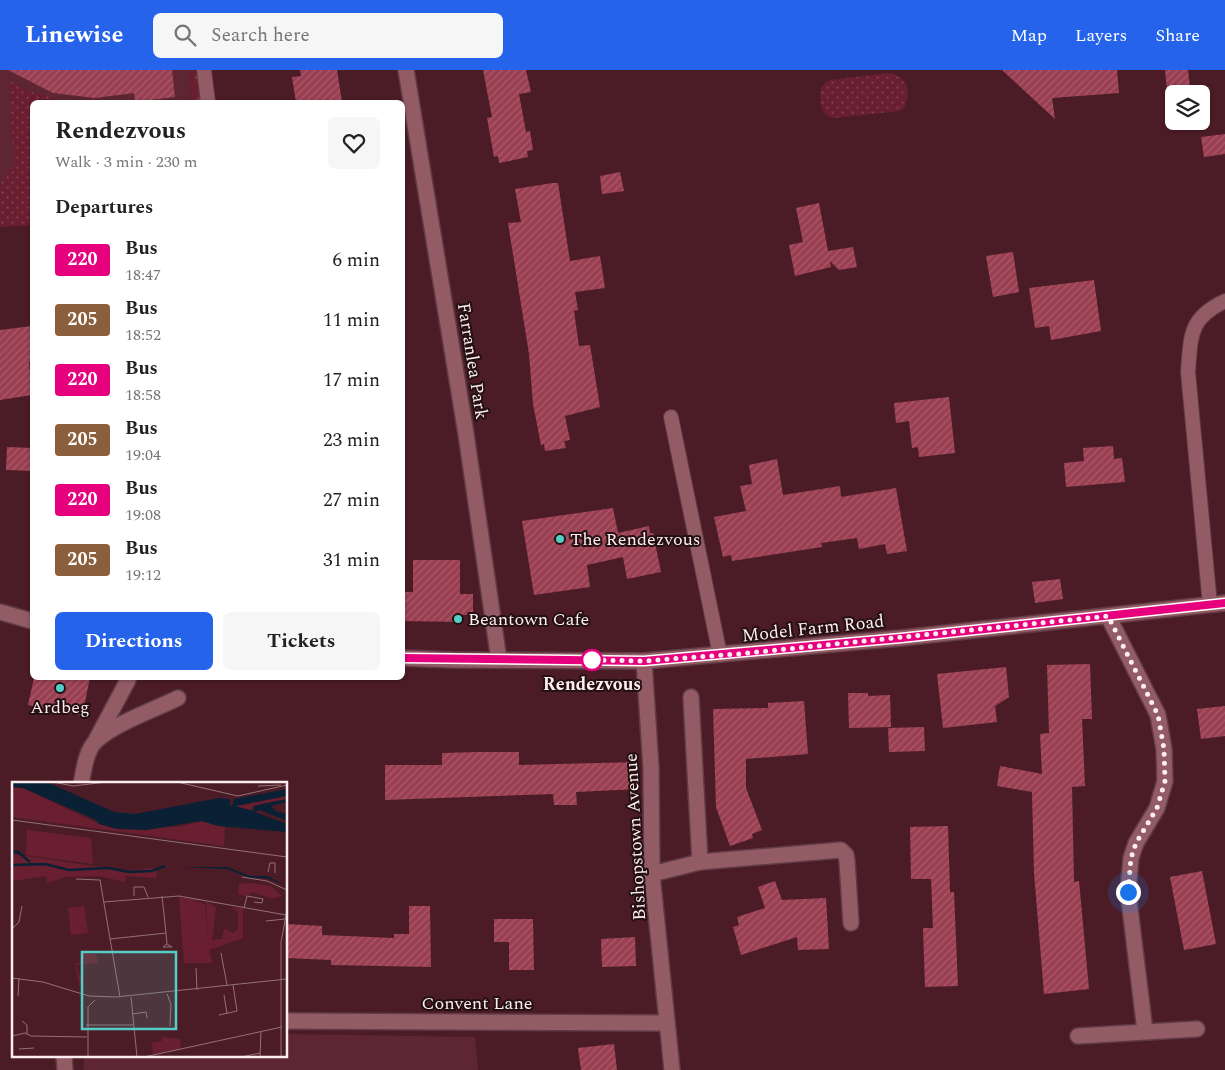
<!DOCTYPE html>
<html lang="en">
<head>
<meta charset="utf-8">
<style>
	:root { --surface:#fff; --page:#f6f6f6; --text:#222; --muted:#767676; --accent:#2563eb }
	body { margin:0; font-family:Spectral,serif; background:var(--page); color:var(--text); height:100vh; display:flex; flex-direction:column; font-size:19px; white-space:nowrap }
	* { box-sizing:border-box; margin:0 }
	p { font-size:16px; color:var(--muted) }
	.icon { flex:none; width:28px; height:28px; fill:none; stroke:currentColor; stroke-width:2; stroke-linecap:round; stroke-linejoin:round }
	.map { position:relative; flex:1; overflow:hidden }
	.details { position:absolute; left:30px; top:30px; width:375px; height:580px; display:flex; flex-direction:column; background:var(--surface); border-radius:8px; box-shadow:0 1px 4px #0004 }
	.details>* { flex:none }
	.badge { padding:0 10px; border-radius:4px; font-size:18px; line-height:32px }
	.buttons { position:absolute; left:1165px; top:15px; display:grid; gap:10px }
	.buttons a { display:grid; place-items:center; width:45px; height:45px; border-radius:8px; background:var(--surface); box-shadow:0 1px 4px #0004; font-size:25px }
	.you { position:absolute; width:25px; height:25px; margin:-12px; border:4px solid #fff; border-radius:50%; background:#1a73e8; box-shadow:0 0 0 8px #1a73e833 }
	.map>.badge { position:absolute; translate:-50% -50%; box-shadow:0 0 0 2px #fff }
	h2 { padding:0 25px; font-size:19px; line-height:45px }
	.round { display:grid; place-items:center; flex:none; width:52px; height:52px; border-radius:8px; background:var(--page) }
	.summary { display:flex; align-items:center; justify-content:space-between; height:85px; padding:0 25px }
	h1 { font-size:24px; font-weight:700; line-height:38px }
	.primary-button { display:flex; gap:10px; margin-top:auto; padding:10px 25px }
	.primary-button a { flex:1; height:58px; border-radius:8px; background:var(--accent); color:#fff; font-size:20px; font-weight:700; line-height:58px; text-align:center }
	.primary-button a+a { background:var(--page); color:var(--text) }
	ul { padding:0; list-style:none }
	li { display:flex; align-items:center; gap:15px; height:60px; padding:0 25px }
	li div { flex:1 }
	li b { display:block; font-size:19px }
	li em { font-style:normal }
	li .badge { min-width:55px; font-weight:700; text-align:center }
	header { display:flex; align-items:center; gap:30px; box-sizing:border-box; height:70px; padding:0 25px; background:var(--accent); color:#fff }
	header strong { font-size:24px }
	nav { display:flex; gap:28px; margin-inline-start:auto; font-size:18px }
	.search { width:350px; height:45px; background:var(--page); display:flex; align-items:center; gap:12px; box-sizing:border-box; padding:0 18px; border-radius:8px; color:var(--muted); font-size:19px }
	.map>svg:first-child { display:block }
	.built { fill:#5d2632 }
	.green { fill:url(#green-dots) }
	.forest { fill:url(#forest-firs) }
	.building { fill:url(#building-hatch) }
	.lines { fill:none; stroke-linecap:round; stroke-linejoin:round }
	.lane-casing { stroke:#603b45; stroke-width:16 }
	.street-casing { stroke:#603b45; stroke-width:18 }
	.secondary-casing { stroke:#603b45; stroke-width:18 }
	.lane { stroke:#935c65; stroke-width:14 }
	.street { stroke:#935c65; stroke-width:15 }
	.secondary { stroke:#935c65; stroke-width:15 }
	.line-casing { stroke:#fff; stroke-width:11 }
	.line { stroke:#e6007e; stroke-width:8 }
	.walk { stroke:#fceef0; stroke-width:5; stroke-dasharray:0 9 }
	.poi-dot { fill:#54cdc6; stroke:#240f12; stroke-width:2 }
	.stop-dot { fill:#fff; stroke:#e6007e; stroke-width:2.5 }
	.labels { text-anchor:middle; stroke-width:4; stroke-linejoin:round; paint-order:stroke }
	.street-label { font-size:18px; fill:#fceef0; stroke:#240f12 }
	.poi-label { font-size:18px; fill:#fceef0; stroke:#240f12; text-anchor:start }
	.stop-label { font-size:18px; font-weight:bold; fill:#fceef0; stroke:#240f12 }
	.inset-river { fill:none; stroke:#0a2035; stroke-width:2.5 }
	.inset-road { fill:none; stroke:#927077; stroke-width:1 }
	.view { fill:#54cdc6; fill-opacity:0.15; stroke:#54cdc6; stroke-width:2.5 }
	.inset-edge { fill:none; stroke:#fceef0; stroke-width:2.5 }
</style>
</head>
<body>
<header>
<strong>Linewise</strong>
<div class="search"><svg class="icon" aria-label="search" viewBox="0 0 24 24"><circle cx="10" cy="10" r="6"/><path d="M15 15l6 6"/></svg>Search here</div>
<nav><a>Map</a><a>Layers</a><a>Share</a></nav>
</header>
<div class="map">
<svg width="1225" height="1000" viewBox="0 0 1225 1000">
	<defs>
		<pattern id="green-dots" width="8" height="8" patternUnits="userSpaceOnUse" patternTransform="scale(1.25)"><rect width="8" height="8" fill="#6a1f31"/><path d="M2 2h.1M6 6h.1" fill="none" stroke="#80404f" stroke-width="1.8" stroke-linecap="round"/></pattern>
		<pattern id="forest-firs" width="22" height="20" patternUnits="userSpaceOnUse" patternTransform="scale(1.25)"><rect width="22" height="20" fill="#6a1f31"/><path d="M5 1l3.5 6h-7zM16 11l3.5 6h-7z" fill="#80404f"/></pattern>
		<pattern id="building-hatch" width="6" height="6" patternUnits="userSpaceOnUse" patternTransform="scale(1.25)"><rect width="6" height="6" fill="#9a3f52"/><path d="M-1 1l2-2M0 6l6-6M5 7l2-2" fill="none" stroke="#a95b6b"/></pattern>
	</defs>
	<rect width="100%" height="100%" fill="#4c1c26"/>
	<g class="built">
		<path d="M0 0H189L191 32H32V138L0 136Z"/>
		<path d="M286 964 475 967 478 1000H83L85 986H286Z"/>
	</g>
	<g class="green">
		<path d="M889 3C908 6 911 22 904 38L899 41 834 48C820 45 819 30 821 17L830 10Z"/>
		<path d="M9 10 24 19 66 32H32V155L0 157V115L14 95Z"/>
	</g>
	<path class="forest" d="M189 0H199L202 32H191Z"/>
	<g class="building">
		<path d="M8 0H172L175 27 135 32 134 23 95 28 53 23Z"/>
		<path d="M300 0H337L342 32H296L292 7 301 6Z"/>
		<path d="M483 0H526L531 22 519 24 526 62 530 61 533 80 527 81 528 87 499 93 498 86 494 87 487 48 492 47Z"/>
		<path d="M1002 0H1117L1119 23 1052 28 1055 49Z"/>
		<path d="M1165 0H1188L1190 17 1167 20Z"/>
		<path d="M1225 64V84L1204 87 1201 67Z"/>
		<path d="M620 102 624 121 602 124 600 106Z"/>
		<path d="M553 113H558L570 191 600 186 605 218 575 222 578 240 574 241 579 276 590 275 600 337 565 346 570 370 564 371 566 378 545 381 544 374 541 375 533 334 529 284 508 153 521 152 515 119Z"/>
		<path d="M819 133 828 181 853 177 857 197 839 200 830 191 831 197 795 206 789 175 803 172 796 138Z"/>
		<path d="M1013 182 1019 222 993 227 986 186Z"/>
		<path d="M1094 210 1101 261 1051 270 1049 256 1035 258 1029 218Z"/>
		<path d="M32 256V292H29L32 325 0 330V260Z"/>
		<path d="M949 327 955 383 919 387 918 377 912 378 909 351 896 353 894 333Z"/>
		<path d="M1113 376 1114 389 1122 388 1125 412 1066 417 1064 393 1084 391 1083 378Z"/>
		<path d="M7 377 32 378V401L6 400Z"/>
		<path d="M777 389 783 425 840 416 841 427 896 418 907 481 887 484 885 474 859 479 857 468 821 473 822 477 732 491 731 485 723 487 714 447 746 441 740 416 752 414 749 395Z"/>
		<path d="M613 438 618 463 649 456 650 463H653L661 502 627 509 623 487 587 495 590 517 534 525 522 451Z"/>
		<path d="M413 490H460V524H473V545H462V552L402 551V522H413Z"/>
		<path d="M1060 509 1063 529 1035 533 1032 512Z"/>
		<path d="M1090 594 1092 649H1082L1085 716 1072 717 1074 812 1079 811 1089 919 1044 924 1034 803 1032 722 997 716 1000 696 1042 704 1040 664 1049 663 1047 595Z"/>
		<path d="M1006 597 1009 627 995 636 997 652 943 658 937 604Z"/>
		<path d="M34 608H90L82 646 28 635Z"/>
		<path d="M848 623H868V626L890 625 891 657 849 658Z"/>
		<path d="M804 631 808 684 746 689V718L762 760 752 764 753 768 730 776 716 737 713 639 768 638V633Z"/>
		<path d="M1225 636V666L1201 669 1197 639Z"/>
		<path d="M924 657 925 681 889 682 888 658Z"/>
		<path d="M479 682H519V695L638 692 639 719 576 722 577 735H554L553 724 385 730V695H442V683Z"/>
		<path d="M948 756 950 822H954L958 916 925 917 923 858H933L931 809H911L910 757Z"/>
		<path d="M1202 801 1216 874 1184 880 1170 807Z"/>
		<path d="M775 811 782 830 826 828 829 879 798 880 797 867 741 885 733 857 739 855 737 847 765 838 758 817Z"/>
		<path d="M409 836H430L431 897 331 895V890L286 888V854L322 856V865L394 868V864H409Z"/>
		<path d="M494 849H533L534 900H509V872H494Z"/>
		<path d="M635 867 636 896 602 897 601 869Z"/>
		<path d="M614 974 617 1000H581L578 978Z"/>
	</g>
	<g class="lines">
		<defs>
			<g id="lane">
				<path d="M204 0 208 32"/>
				<path d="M671 347 720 585"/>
				<path d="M1210 535 1188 302C1191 265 1189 248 1225 231"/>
			</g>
			<g id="street">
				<path d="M406 0 466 364 499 590"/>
				<path d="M1108 546 1158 645 1164 679 1165 711 1157 738 1136 773 1131 788 1128 822 1145 961"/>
				<path d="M644 591 651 698 652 804 672 1000"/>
				<path d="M691 627 700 792"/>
				<path d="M96 670 128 610"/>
				<path d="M81 714C84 700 86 680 96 671 113 654 156 639 178 628"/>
				<path d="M652 804 700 792 841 780 846 785 847 791 851 853"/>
				<path d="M286 951 667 953"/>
				<path d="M1078 966 1197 959"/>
				<path d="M64 986 65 1000"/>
			</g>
			<g id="secondary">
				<path d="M0 542 32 551"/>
				<path d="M402 588 453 590 644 591 901 568 1225 533"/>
			</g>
		</defs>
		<use href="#lane" class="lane-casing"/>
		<use href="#street" class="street-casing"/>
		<use href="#secondary" class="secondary-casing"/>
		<use href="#lane" class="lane"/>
		<use href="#street" class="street"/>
		<use href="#secondary" class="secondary"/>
	</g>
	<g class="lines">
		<defs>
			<path id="line" d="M402 588 644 591 901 568 1225 533"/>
		</defs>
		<use href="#line" class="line-casing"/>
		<use href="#line" class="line"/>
		<path class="walk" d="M592 590H589L644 591 738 584 1108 546 1158 645 1164 679 1165 711 1157 738 1136 773 1131 788 1128 822"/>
	</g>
	<g class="poi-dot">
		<circle cx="560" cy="469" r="5"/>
		<circle cx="458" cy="549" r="5"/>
		<circle cx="60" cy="618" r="5"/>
	</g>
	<circle class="stop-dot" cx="592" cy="590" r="10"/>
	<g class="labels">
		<g class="street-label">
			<text transform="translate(473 291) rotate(81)" y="6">Farranlea Park</text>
			<text transform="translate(813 558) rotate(-6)" y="6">Model Farm Road</text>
			<text transform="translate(635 767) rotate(-93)" y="6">Bishopstown Avenue</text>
			<text x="477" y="939">Convent Lane</text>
		</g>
		<g class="poi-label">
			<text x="570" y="475">The Rendezvous</text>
			<text x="468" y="555">Beantown Cafe</text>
			<text x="60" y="643" text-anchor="middle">Ardbeg</text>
		</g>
		<g class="stop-label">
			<text x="592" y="620">Rendezvous</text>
		</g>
	</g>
	<g transform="translate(12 712)">
		<rect width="275" height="275" fill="#4c1c26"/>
		<path d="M0 5 11 6 87 42 164 45 192 39 213 45 212 64 0 35ZM275 14V17L248 22 238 28 223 25ZM238 101 259 104 270 114 259 117 242 110 233 114 226 112 227 102ZM176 118 193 122 196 160 174 158 172 124ZM216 126H231V140L227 154 215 159 213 155 210 159 212 147 222 151 226 147V129ZM70 171 84 173 86 181 64 183 69 197 68 206 63 182 70 179ZM149 255 168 257 169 268 141 272 140 261 150 259Z" fill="#6a1f31"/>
		<path d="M0 72 115 89 148 85 144 89 145 96 114 94 113 100 87 94 54 95 35 101 34 94 0 99ZM167 115 193 119H174V158L196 160 194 119 204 126 200 158 226 155 231 140V156L197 168 200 181H172Z" fill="#6a1f31"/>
		<path d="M15 48 79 56 81 82 14 73ZM72 124 76 151 59 153 56 126Z" fill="#6a1f31"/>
		<path d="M0 0H35L102 30 123 32 207 16 218 17V23L220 24 222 17 275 7V14L223 24 242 29 241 24 275 17V20L259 24 264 29 275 32V39L248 28 243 30 275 42V50L206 44 189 39 135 48 105 47 87 42 84 38 11 6 0 5ZM168 85H215L238 94H255L275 104 254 96H238L215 87Z" fill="#0a2035"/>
		<path class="inset-river" d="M0 70H6L18 80M33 82 57 88 96 86 117 90 139 89 153 84M0 83 33 82"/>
		<path class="inset-road" d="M41 0 61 4 95 0M165 0 226 14 275 3M246 4 269 3M0 38 275 75M256 90 258 81H263V91M230 95 255 99 275 108M64 97 88 98 108 215M122 114V105H132L136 115M92 120 167 114 274 133M232 126 235 114 251 117 250 121 242 120M254 139 273 137M0 147 7 140 10 124M154 151 155 162 151 165H160L155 162M98 157 154 151 150 114M209 171 215 203M184 186 185 208M0 196 31 200 77 214 104 215 275 197M155 212 159 222 158 244M212 213 215 232M6 214 7 196M119 215 125 275M120 232 134 230 135 236M207 233 225 229 221 203M10 239 15 243V252M74 243H121M0 254 13 251 19 254 75 255M7 267 22 266M76 275V225L83 218M132 275 270 245M229 275 248 271M248 275 249 249M269 275V160L275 128"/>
		<path class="view" d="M70 170H164V247H70Z"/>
		<rect width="275" height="275" class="inset-edge"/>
	</g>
</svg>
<div class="buttons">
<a><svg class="icon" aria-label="layers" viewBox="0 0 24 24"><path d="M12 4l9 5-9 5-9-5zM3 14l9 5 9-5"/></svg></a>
</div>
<div class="you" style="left:1128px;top:822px"></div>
<section class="details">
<div class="summary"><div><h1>Rendezvous</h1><p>Walk · 3 min · 230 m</p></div><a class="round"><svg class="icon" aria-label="heart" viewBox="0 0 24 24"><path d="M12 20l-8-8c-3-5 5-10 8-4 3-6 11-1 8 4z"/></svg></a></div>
<h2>Departures</h2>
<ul>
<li><span class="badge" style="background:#e6007e;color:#fff">220</span><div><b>Bus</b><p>18:47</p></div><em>6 min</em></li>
<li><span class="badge" style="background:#8b5e3c;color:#fff">205</span><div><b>Bus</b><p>18:52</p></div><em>11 min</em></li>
<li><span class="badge" style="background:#e6007e;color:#fff">220</span><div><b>Bus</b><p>18:58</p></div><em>17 min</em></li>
<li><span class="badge" style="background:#8b5e3c;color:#fff">205</span><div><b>Bus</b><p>19:04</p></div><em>23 min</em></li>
<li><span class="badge" style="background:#e6007e;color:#fff">220</span><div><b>Bus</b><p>19:08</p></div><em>27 min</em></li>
<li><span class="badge" style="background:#8b5e3c;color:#fff">205</span><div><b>Bus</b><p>19:12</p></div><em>31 min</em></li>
</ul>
<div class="primary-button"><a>Directions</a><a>Tickets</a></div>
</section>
</div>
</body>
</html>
